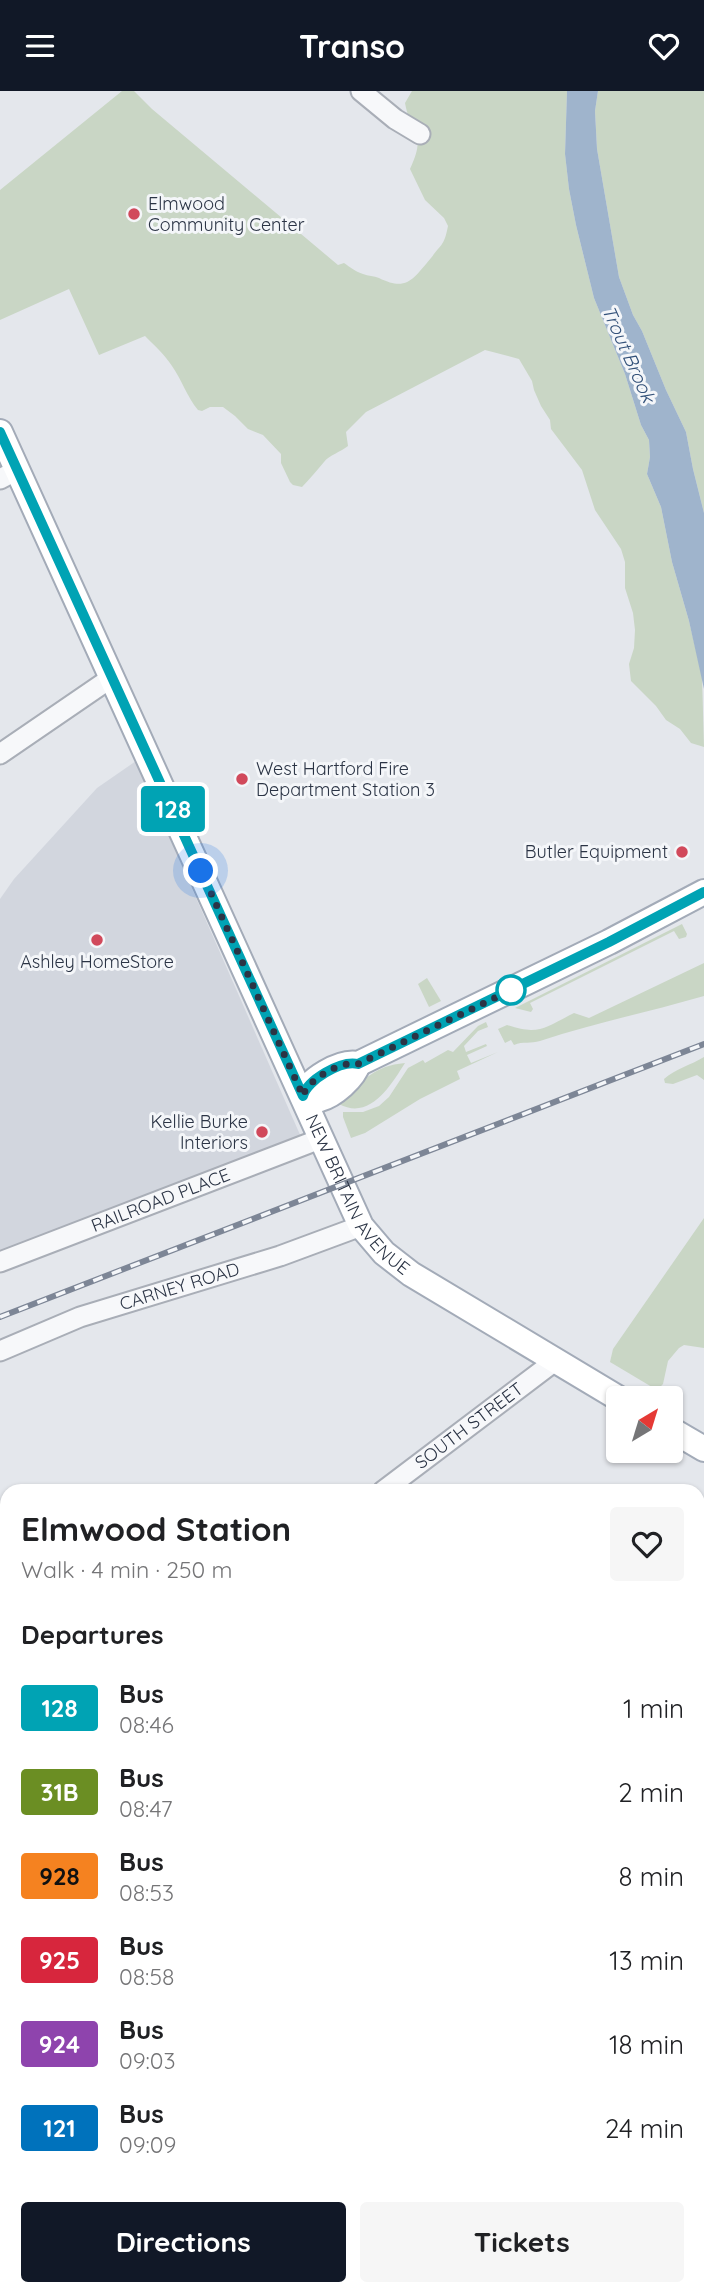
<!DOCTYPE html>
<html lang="en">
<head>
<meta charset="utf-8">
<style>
	:root { --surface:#fff; --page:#f6f6f6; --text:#202124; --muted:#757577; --accent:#111827 }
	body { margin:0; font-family:Quicksand,sans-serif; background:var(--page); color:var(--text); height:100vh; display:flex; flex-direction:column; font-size:26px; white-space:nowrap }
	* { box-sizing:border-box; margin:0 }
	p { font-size:23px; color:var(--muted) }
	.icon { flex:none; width:38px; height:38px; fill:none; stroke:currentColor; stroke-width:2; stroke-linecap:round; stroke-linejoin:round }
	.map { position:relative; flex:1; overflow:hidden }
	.details { position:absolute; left:0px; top:1393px; width:705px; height:812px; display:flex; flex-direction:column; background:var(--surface); border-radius:21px 21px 0 0; box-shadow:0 2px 5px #0004 }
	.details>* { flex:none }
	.badge { padding:0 14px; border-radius:5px; font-size:24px; line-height:46px }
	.needle { width:46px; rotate:38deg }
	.controls { position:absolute; left:606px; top:1295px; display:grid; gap:14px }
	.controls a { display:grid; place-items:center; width:77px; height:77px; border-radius:7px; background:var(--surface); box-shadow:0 2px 5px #0004; font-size:35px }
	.you { position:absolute; width:35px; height:35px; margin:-18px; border:5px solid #fff; border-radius:50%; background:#1a73e8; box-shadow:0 0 0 10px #1a73e833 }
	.map>.badge { position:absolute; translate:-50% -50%; box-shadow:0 0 0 4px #fff }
	h2 { padding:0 21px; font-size:26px; line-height:63px }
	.round { display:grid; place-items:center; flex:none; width:74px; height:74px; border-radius:7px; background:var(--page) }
	.overview { display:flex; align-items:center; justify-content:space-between; height:119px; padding:0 21px }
	h1 { font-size:33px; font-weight:800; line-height:52px }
	.button { display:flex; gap:14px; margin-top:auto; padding:14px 21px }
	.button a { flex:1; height:80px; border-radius:7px; background:var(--accent); color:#fff; font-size:28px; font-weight:800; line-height:80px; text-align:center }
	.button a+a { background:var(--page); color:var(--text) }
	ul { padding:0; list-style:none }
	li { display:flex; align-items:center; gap:21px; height:84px; padding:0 21px }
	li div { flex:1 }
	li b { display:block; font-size:26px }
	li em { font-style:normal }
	li .badge { min-width:77px; font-weight:700; text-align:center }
	header { display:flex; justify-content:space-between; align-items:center; height:91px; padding:0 21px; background:var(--accent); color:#fff; font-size:32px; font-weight:800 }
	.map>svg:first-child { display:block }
	.built { fill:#d2d6de }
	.green { fill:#c9d6c5 }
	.water { fill:#9fb4cc }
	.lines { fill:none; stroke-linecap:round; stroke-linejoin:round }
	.minor-casing { stroke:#a9aeb7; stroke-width:23 }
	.major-casing { stroke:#a3abb8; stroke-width:28 }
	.minor { stroke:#f7f8fa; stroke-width:19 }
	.major { stroke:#fff; stroke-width:24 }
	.rail-casing { stroke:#7d8696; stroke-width:6 }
	.rail { stroke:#f4f6f9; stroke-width:3.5; stroke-dasharray:10; stroke-linecap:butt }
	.line-casing { stroke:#fff; stroke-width:16 }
	.line { stroke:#00a3b4; stroke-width:10 }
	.walk { stroke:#2b3445; stroke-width:7; stroke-dasharray:0 12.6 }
	.poi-dot { fill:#d1495b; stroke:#f4f6f9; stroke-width:2.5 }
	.stop-dot { fill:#fff; stroke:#00a3b4; stroke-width:3.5 }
	.labels { text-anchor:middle; stroke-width:6; stroke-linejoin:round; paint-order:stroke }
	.poi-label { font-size:18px; fill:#2b3445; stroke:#f4f6f9; text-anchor:start }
	.street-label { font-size:18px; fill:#2b3445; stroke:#f4f6f9 }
	.water-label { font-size:19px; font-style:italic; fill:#34527a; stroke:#f4f6f9 }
</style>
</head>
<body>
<header><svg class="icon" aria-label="menu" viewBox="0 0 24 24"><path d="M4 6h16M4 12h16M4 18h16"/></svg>Transo<svg class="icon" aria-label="heart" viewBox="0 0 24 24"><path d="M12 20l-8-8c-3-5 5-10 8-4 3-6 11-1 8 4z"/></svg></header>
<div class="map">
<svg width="704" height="2205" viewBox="0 0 704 2205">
	<rect width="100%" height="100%" fill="#e4e7ec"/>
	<path class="built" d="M136 670 301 1046 0 1179V808L14 788 97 697Z"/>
	<g class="green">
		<path d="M122 0H134L152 18 338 174 344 172C350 176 356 181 363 183 368 185 374 185 379 187 407 201 413 188 431 167 442 152 444 155 448 135L444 127 425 109 410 78C427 42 411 45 405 12L412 0H567L565 63 569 98 576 134 594 207 625 283 641 334 649 349 650 366 647 383 661 416 672 471 689 530 702 585 704 656 691 652 680 638 666 629 656 615 631 590 629 573 634 557 635 539 633 522 625 497V471L621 458 595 419 582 379 551 338 550 329 541 315 534 299 532 290 519 268 485 259 366 321 346 341 348 355C341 361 329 364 324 371 317 379 310 388 302 396L293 394 290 391 281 372V363L263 344 248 338 235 325 223 316H210L202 320 198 319C187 306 182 289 172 275 165 264 154 254 145 245L99 264 69 198 0 229V99Z"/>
		<path d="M598 0H704V422L693 378 686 341 666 299 642 240 633 224 619 186 597 58 595 20Z"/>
		<path d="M682 833 687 843 686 846 679 848 674 840 530 912 533 918 531 921 515 917Z"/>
		<path d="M704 872V905C649 921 594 932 540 950 531 953 523 950 514 954L511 949 505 952 498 938 507 934C539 945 546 936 574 922L589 927Z"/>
		<path d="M427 887 441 910 429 916 418 893Z"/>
		<path d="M486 931 488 936 478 940 464 955 466 961 486 953 487 955 467 964 471 972 498 961 457 980 460 988 420 1008 365 1042 351 1047 343 1026V1021H363L379 1015 389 1006 408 977 423 969 425 972 448 959 453 961 478 935Z"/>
		<path d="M704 966V989L697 984 673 993 665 992 664 988C675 978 691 974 704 966Z"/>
		<path d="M405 972C391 994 370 1030 339 1013L343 1008C365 988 374 975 405 972Z"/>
		<path d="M704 1127V1257L684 1254 679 1257 668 1270 663 1293 657 1299 610 1271 613 1258Z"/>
	</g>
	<path class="water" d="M567 0H598L595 20 597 58 619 186 633 224 642 240 666 299 686 341 693 378 704 422V598L689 530 672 471 661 416 647 383 650 366 649 349 641 334 625 283 594 207 576 134 569 98 565 63Z"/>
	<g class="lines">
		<defs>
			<g id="minor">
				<path d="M361 0 395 28 420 43"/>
				<path d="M0 388 17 379"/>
				<path d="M0 663 111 587"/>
				<path id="s1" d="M0 1171 320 1048"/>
				<path id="s2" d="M0 1260 80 1226 280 1165 361 1135"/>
				<path id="s3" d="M383 1400 555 1270"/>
				<path d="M0 1689 7 1684"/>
				<path d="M698 1922 704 1913"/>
				<path d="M0 1930 7 1935"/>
				<path d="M0 2104 7 2094"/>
				<path d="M13 2198 23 2205"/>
				<path d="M190 2205 194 2198"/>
				<path d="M539 2205 543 2198"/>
			</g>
			<g id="major">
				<path id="s4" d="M0 341 361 1135 384 1162 411 1183 618 1307"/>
				<path d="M303 1005C307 989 341 969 358 973L609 851 704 801"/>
				<path d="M303 1005C308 1007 314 1010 320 1008 334 1004 354 987 358 973"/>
				<path d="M670 1338 704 1358"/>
			</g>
		</defs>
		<use href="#minor" class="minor-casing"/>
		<use href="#major" class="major-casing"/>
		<use href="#minor" class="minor"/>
		<use href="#major" class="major"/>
		<defs>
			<path id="rail" d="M0 1226 704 953"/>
		</defs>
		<use href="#rail" class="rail-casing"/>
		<use href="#rail" class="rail"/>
	</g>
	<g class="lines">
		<defs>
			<path id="line" d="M0 341 303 1005C307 989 341 969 358 973L609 851 704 801"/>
		</defs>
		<use href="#line" class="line-casing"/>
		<use href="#line" class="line"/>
		<path class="walk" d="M201 780 303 1005C307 989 341 969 358 973L511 899"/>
	</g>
	<g class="poi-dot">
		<circle cx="134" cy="123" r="7"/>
		<circle cx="242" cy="688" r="7"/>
		<circle cx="682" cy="761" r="7"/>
		<circle cx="97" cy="849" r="7"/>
		<circle cx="262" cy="1041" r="7"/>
	</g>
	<circle class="stop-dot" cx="511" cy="899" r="14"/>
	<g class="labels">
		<g class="poi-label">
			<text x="148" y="119">Elmwood<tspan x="148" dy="21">Community Center</tspan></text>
			<text x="256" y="684">West Hartford Fire<tspan x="256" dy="21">Department Station 3</tspan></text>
			<text x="668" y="767" text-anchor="end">Butler Equipment</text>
			<text x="97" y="877" text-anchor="middle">Ashley HomeStore</text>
			<text x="248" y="1037" text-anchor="end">Kellie Burke<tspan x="248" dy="21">Interiors</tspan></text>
		</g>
		<g class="street-label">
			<text dy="6" stroke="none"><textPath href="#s4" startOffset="844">NEW BRITAIN AVENUE</textPath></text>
			<text dy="6" stroke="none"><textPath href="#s1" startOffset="172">RAILROAD PLACE</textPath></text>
			<text dy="6" stroke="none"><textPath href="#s2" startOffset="191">CARNEY ROAD</textPath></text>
			<text dy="6" stroke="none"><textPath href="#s3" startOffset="108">SOUTH STREET</textPath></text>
		</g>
		<g class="water-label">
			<text transform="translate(629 263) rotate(66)" y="7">Trout Brook</text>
		</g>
	</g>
</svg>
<div class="controls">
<a><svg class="needle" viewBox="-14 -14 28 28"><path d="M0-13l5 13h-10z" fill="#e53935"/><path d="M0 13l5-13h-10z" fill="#757577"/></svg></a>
</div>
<div class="you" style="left:201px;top:780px"></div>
<b class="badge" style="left:173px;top:718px;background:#00a3b4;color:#fff">128</b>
<section class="details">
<div class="overview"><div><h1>Elmwood Station</h1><p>Walk · 4 min · 250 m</p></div><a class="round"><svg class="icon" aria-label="heart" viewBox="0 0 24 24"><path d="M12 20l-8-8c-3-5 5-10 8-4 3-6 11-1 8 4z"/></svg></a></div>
<h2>Departures</h2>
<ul>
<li><span class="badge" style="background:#00a3b4;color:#fff">128</span><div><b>Bus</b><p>08:46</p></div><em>1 min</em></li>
<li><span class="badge" style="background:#6b8e23;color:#fff">31B</span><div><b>Bus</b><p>08:47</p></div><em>2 min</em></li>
<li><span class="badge" style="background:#f58220;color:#111">928</span><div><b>Bus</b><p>08:53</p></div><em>8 min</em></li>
<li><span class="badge" style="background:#d7263d;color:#fff">925</span><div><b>Bus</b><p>08:58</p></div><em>13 min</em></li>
<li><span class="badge" style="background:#8e44ad;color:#fff">924</span><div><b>Bus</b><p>09:03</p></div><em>18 min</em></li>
<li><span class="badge" style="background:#0072bc;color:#fff">121</span><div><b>Bus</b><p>09:09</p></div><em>24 min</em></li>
</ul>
<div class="button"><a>Directions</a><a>Tickets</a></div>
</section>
</div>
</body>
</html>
